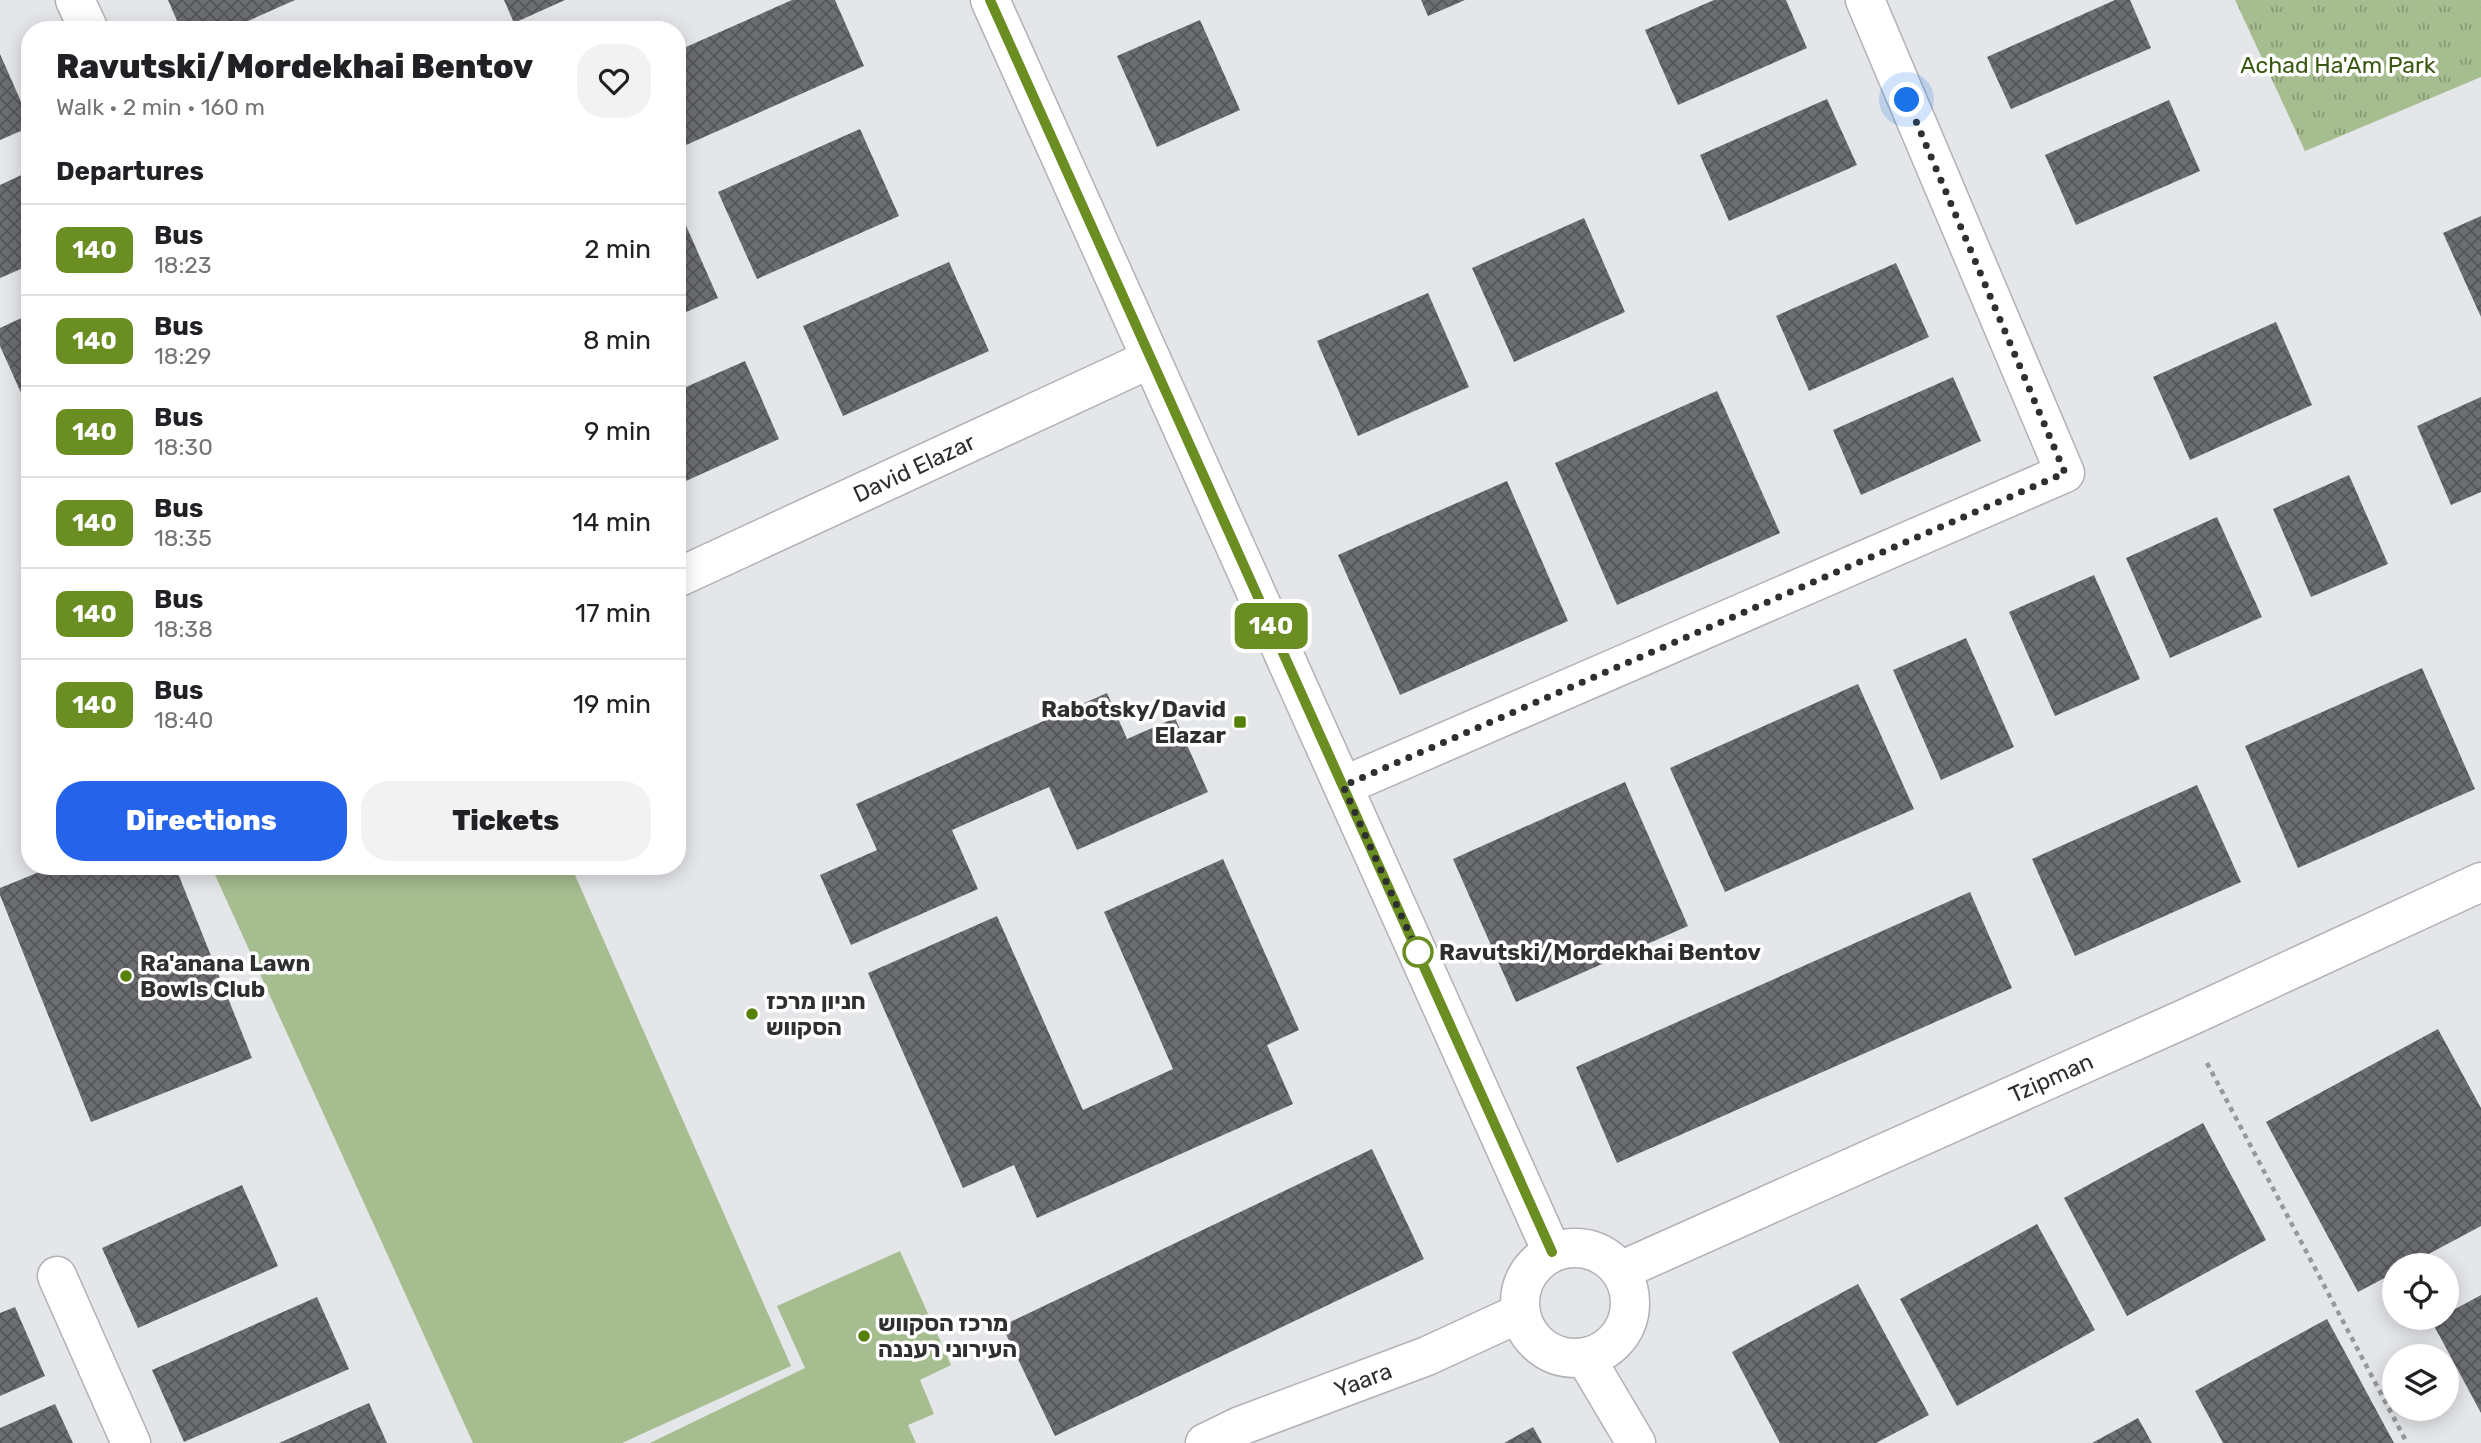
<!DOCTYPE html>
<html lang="en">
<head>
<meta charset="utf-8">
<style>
	:root { --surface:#fff; --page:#f2f2f2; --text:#202124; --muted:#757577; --line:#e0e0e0; --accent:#2563eb }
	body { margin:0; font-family:Rubik,"Noto Sans Hebrew",sans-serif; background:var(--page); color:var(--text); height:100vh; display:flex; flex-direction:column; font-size:26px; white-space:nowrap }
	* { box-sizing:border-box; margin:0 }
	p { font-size:23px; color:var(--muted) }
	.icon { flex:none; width:38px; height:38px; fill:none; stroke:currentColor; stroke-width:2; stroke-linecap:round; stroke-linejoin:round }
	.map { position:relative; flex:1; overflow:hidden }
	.sheet { position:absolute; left:21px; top:21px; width:665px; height:854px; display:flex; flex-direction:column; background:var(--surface); border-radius:28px; box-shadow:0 4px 18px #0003 }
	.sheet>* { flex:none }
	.badge { padding:0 14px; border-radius:10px; font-size:24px; line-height:46px }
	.tools { position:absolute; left:2382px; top:1253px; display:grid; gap:14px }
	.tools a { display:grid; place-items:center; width:77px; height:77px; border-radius:50%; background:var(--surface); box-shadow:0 4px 18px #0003; font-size:35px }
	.you { position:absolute; width:35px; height:35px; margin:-18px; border:5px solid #fff; border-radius:50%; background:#1a73e8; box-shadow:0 0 0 10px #1a73e833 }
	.map>.badge { position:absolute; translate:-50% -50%; box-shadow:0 0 0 4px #fff }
	h2 { padding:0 35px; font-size:26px; line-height:63px }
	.round { display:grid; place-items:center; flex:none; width:74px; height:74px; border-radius:28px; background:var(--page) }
	.headline { display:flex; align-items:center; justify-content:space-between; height:119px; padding:0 35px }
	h1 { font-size:33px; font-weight:800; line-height:52px }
	.button { display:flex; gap:14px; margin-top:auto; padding:14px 35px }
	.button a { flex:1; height:80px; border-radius:28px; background:var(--accent); color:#fff; font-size:28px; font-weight:800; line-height:80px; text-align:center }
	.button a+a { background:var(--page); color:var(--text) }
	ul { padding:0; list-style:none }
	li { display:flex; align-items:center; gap:21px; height:91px; padding:0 35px; border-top:2px solid var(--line) }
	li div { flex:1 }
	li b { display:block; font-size:26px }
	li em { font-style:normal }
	li .badge { min-width:77px; font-weight:700; text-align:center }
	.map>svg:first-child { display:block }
	.park { fill:url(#park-tufts) }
	.pitch { fill:#a6bd8f }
	.building { fill:url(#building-cross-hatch) }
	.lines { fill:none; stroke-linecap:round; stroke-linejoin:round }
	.minor-casing { stroke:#b0b2b5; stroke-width:41 }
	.path { stroke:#96989a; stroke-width:4.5; stroke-dasharray:5 5; stroke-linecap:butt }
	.minor { stroke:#fff; stroke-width:38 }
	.line-casing { stroke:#fff; stroke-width:16 }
	.line { stroke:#6b8e23; stroke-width:10 }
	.walk { stroke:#2e2f30; stroke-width:7; stroke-dasharray:0 12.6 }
	.poi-dot { fill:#55810a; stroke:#fff; stroke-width:2.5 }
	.stop-dot { fill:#fff; stroke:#6b8e23; stroke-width:3.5 }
	.labels { text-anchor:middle; stroke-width:7; stroke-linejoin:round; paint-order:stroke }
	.park-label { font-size:23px; fill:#3b5813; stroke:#fff }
	.street-label { font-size:23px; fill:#2e2f30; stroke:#fff }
	.poi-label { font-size:23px; font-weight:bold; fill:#2e2f30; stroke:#fff; text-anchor:start }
	.stop-label { font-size:23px; font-weight:bold; fill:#2e2f30; stroke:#fff; text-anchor:start }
</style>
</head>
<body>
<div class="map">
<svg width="2481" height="1443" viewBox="0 0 2481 1443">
	<defs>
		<pattern id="park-tufts" width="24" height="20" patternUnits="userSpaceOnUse" patternTransform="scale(1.75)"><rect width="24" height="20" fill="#a6bd8f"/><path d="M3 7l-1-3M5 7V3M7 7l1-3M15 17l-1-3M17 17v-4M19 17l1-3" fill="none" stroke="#889a75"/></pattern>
		<pattern id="building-cross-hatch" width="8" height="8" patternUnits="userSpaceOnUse" patternTransform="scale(1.75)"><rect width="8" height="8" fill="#6b6d70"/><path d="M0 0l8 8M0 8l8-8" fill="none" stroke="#545558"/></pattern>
	</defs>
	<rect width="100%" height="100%" fill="#e4e6e9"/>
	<path class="park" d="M2235 0H2481V77L2305 151Z"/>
	<g class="pitch">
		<path d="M211 866H571L791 1366 622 1443H473Z"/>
		<path d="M900 1251 951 1365 920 1380 934 1414 908 1425 916 1443H650L805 1368 777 1306Z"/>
	</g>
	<g class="building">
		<path d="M168 0H295L228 30H181Z"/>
		<path d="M504 0H565L514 23Z"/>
		<path d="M792 0H835L864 66 677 149V51Z"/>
		<path d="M1421 0H1465L1428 16Z"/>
		<path d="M1714 0H1786L1807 48 1678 105 1645 30Z"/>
		<path d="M2115 0H2130L2151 48 2011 109 1987 57Z"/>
		<path d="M1200 20 1240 110 1157 147 1117 56Z"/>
		<path d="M0 54 30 122V127L0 140Z"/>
		<path d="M1827 99 1857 165 1729 221 1700 155Z"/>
		<path d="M2169 100 2200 171 2076 225 2045 155Z"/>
		<path d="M860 129 899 216 757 279 718 192Z"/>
		<path d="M30 171V265L0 278V185Z"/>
		<path d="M677 205 718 298 677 316Z"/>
		<path d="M2481 216V317L2443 233Z"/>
		<path d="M1584 218 1625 312 1514 362 1472 268Z"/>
		<path d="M949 262 989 351 843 416 803 326Z"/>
		<path d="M1896 263 1929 337 1809 391 1776 316Z"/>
		<path d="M1428 293 1469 387 1358 436 1317 341Z"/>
		<path d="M30 314V402L26 404 0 346V328Z"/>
		<path d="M2276 322 2312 405 2190 460 2153 377Z"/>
		<path d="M745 361 779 439 677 485V391Z"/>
		<path d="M1953 377 1981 441 1861 495 1833 430Z"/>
		<path d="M1717 391 1780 533 1617 605 1555 463Z"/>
		<path d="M2481 397V492L2451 505 2417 426Z"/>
		<path d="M2349 475 2388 564 2311 597 2273 509Z"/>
		<path d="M1507 481 1568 621 1400 695 1338 555Z"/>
		<path d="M2217 517 2262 617 2170 658 2126 558Z"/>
		<path d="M2094 575 2140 679 2055 716 2009 612Z"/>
		<path d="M1966 638 2014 747 1941 780 1893 670Z"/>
		<path d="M2422 668 2475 789 2298 868 2245 746Z"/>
		<path d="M1858 684 1914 809 1725 892 1670 768Z"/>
		<path d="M1107 693 1127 739 1175 718 1208 792 1077 850 1049 787 952 830 978 889 851 945 820 875 877 850 856 804Z"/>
		<path d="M1625 782 1688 926 1516 1002 1453 859Z"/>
		<path d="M2197 785 2241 882 2075 956 2032 859Z"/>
		<path d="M1223 859 1299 1030 1267 1045 1293 1104 1037 1218 1014 1165 963 1188 868 973 997 916 1083 1110 1173 1069 1104 912Z"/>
		<path d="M54 866H175L252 1058 91 1122 0 895V888Z"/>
		<path d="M1970 892 2012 988 1617 1163 1576 1067Z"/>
		<path d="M2438 1029 2481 1108V1226L2408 1265H2394V1273L2358 1292 2266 1122Z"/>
		<path d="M2203 1123 2266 1240 2127 1316 2064 1198Z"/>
		<path d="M1372 1149 1424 1259 1055 1436 1002 1326Z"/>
		<path d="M242 1185 278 1266 138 1328 102 1248Z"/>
		<path d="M2037 1224 2095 1330 1957 1406 1900 1299Z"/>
		<path d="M1858 1284 1929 1415 1876 1443H1780L1732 1352Z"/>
		<path d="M2481 1295V1413L2432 1322 2440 1318H2446V1314Z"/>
		<path d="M317 1297 349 1369 184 1442 152 1370Z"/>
		<path d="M15 1307 45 1376 0 1396V1313Z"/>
		<path d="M2327 1319 2394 1443H2223L2195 1391Z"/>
		<path d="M369 1403 387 1443H279Z"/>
		<path d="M55 1404 73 1443H0V1428Z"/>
		<path d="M2138 1418 2152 1443H2092Z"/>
		<path d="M1533 1427 1542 1443H1504Z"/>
	</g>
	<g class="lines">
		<defs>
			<g id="minor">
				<path d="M75 0 89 30"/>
				<path d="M990 0 1552 1252"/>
				<path d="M677 578 1150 359"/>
				<path d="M1343 786 2065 473 1865 0"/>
				<circle cx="1575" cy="1303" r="55"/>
				<path d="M1620 1271 2184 1019 2481 882"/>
				<path d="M57 1276 131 1443"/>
				<path d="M1585 1357 1636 1443"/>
				<path d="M1205 1443 1240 1426 1427 1356 1520 1313"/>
			</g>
		</defs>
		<use href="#minor" class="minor-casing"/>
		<path class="path" d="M2207 1063 2407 1443"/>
		<use href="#minor" class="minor"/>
	</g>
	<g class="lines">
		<defs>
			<path id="line" d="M990 0 1552 1252"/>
		</defs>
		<use href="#line" class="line-casing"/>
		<use href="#line" class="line"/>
		<path class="walk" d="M1418 952 1420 957 1343 786 2065 473 1907 100"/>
	</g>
	<g class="poi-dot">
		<rect x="1233" y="715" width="14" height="14" rx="3.5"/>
		<circle cx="126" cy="976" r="7"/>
		<circle cx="752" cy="1014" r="7"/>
		<circle cx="864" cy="1336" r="7"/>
	</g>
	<circle class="stop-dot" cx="1418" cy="952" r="14"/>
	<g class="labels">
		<g class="park-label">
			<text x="2338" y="73">Achad Ha'Am Park</text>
		</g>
		<g class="street-label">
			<text transform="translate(914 468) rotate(-25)" y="8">David Elazar</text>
			<text transform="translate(2051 1078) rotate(-24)" y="8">Tzipman</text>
			<text transform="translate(1363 1380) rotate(-21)" y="8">Yaara</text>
		</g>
		<g class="poi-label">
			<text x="1226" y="717" text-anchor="end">Rabotsky/David<tspan x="1226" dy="26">Elazar</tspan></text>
			<text x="140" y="971">Ra'anana Lawn<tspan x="140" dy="26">Bowls Club</tspan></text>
			<text x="766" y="1009">חניון מרכז<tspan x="766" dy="26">הסקווש</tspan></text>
			<text x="878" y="1331">מרכז הסקווש<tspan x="878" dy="26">העירוני רעננה</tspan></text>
		</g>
		<g class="stop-label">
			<text x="1439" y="960">Ravutski/Mordekhai Bentov</text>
		</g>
	</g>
</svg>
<div class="tools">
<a><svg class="icon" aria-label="locate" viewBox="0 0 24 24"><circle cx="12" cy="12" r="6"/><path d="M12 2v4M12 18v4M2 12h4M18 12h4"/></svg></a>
<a><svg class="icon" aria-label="layers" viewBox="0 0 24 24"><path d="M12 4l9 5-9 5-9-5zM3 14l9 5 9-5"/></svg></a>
</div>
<div class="you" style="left:1907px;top:100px"></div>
<b class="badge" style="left:1271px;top:626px;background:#6b8e23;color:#fff">140</b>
<section class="sheet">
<div class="headline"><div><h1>Ravutski/Mordekhai Bentov</h1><p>Walk · 2 min · 160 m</p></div><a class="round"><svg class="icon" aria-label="heart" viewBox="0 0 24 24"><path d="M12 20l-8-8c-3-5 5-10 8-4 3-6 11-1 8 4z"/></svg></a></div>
<h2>Departures</h2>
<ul>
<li><span class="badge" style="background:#6b8e23;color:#fff">140</span><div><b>Bus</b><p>18:23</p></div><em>2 min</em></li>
<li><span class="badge" style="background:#6b8e23;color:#fff">140</span><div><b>Bus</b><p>18:29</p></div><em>8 min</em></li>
<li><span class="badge" style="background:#6b8e23;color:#fff">140</span><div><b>Bus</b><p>18:30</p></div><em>9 min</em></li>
<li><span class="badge" style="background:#6b8e23;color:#fff">140</span><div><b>Bus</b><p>18:35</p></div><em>14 min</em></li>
<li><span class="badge" style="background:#6b8e23;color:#fff">140</span><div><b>Bus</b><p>18:38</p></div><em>17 min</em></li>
<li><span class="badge" style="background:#6b8e23;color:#fff">140</span><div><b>Bus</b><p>18:40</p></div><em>19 min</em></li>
</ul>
<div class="button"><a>Directions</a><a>Tickets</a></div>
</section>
</div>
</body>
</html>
